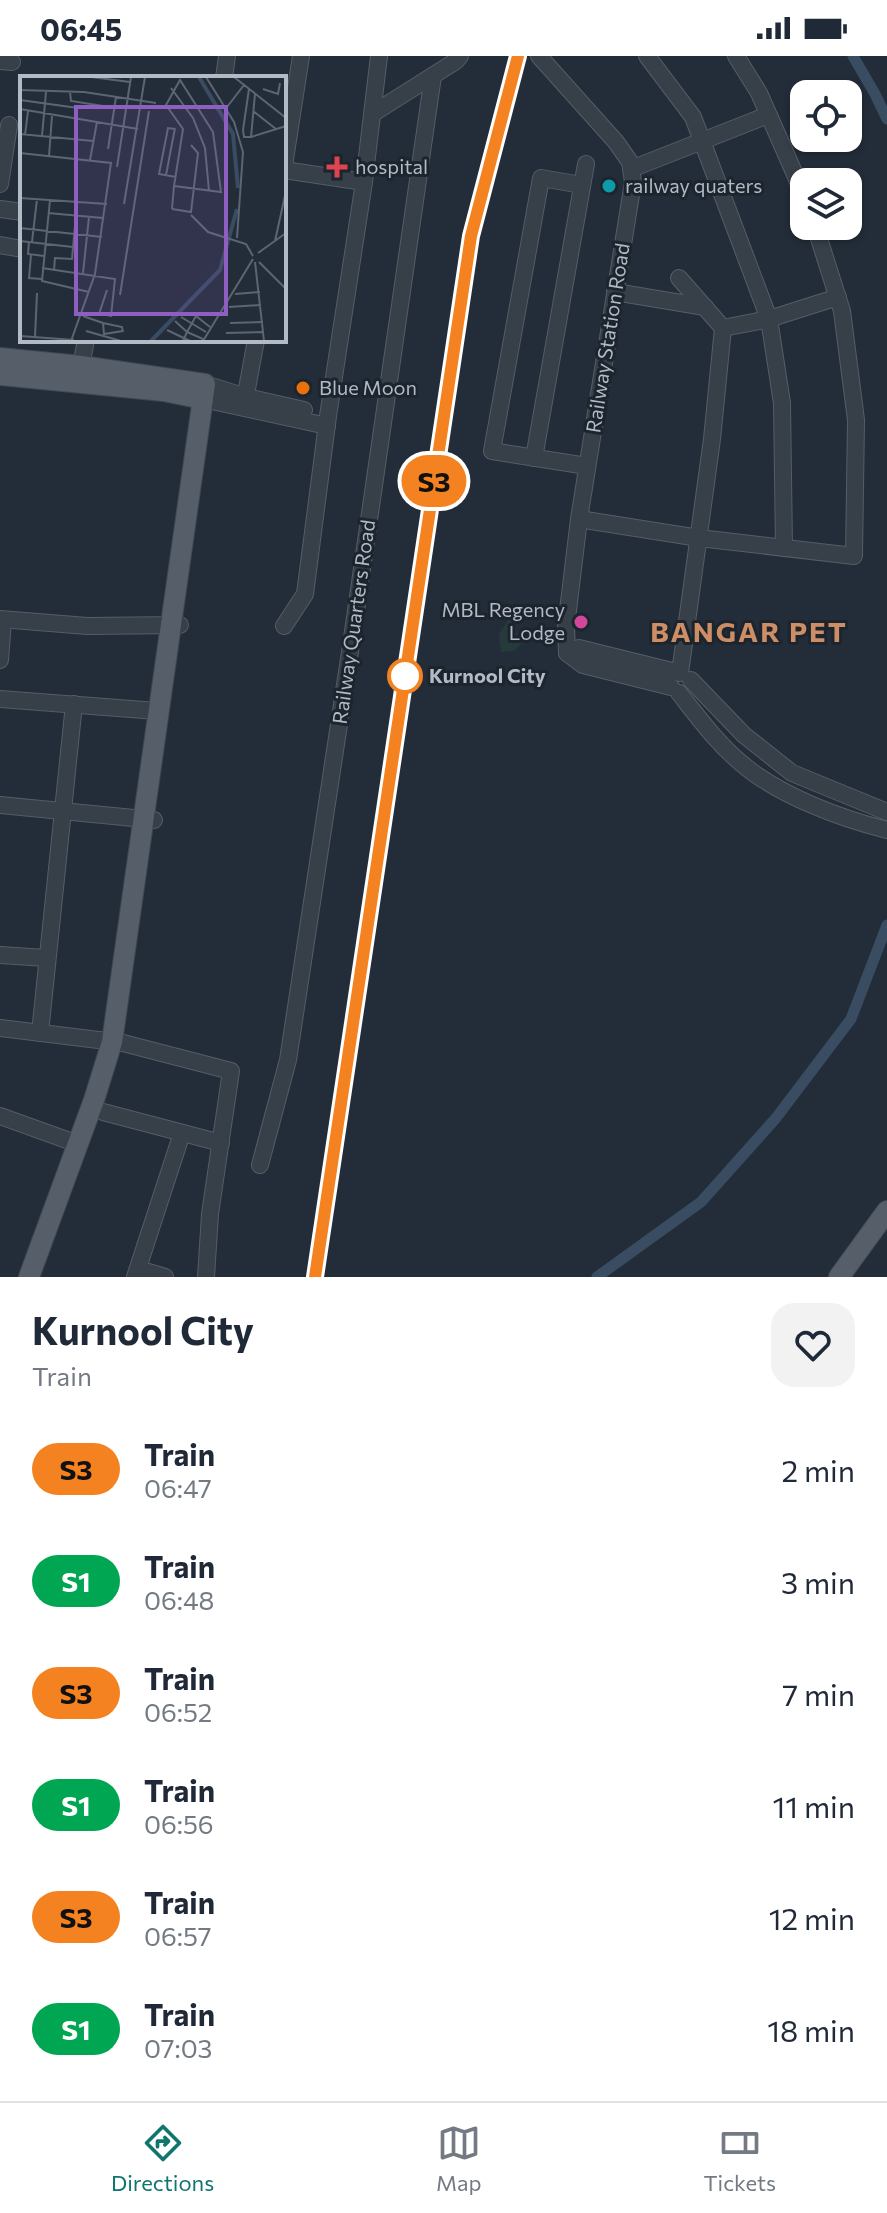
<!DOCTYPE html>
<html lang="en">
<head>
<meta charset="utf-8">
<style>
	:root { --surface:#fff; --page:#f2f2f3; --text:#1f2937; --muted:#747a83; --line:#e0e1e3; --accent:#0f766e }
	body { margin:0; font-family:Commissioner,sans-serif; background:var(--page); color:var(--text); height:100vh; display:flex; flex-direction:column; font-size:30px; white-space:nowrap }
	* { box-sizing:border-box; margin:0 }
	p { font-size:26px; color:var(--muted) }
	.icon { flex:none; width:44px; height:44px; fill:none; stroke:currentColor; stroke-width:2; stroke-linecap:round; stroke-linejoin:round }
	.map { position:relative; height:1221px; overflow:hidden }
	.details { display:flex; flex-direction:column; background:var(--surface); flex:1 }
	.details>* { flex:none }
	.badge { padding:0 16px; border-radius:26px; font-size:28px; line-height:52px }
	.buttons { position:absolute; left:790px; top:24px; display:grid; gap:16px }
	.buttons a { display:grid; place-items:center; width:72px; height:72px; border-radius:16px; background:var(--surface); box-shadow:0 2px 6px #0004; font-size:40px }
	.map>.badge { position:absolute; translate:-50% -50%; box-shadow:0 0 0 4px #fff }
	.round { display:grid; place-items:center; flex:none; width:84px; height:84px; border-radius:24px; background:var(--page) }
	.overview { display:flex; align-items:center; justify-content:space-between; height:136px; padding:0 32px }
	h1 { font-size:38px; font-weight:700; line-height:60px }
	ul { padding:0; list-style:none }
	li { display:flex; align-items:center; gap:24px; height:112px; padding:0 32px }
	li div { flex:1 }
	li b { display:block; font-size:30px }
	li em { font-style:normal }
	li .badge { min-width:88px; font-weight:700; text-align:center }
	.status { display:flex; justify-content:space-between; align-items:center; height:56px; padding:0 40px; background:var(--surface); direction:ltr }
	.status svg { height:22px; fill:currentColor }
	.dock { display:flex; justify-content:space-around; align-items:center; height:112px; border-top:2px solid var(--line); background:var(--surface); font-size:22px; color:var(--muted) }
	.dock a { display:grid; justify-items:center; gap:4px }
	.dock .on { color:var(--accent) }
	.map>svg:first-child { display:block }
	.green { fill:#263a3b }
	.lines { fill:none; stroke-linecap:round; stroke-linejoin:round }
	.canal { stroke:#394c61; stroke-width:11 }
	.minor-casing { stroke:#555d67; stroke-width:18 }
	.major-casing { stroke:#404852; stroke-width:22 }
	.minor { stroke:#373f49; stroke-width:16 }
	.major { stroke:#555e69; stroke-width:20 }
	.rail { stroke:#596370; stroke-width:3; stroke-dasharray:8 8; stroke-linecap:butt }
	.line-casing { stroke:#fff; stroke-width:18 }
	.line { stroke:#f58220; stroke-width:12 }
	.health-dot { fill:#e0444e; stroke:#1c242e; stroke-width:3 }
	.culture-dot { fill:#0f9aa8; stroke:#1c242e; stroke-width:3 }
	.food-dot { fill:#e8710a; stroke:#1c242e; stroke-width:3 }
	.hotel-dot { fill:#d1479c; stroke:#1c242e; stroke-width:3 }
	.stop-dot { fill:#fff; stroke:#f58220; stroke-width:4 }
	.labels { text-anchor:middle; stroke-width:6; stroke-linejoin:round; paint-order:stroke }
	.poi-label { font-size:20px; fill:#b2bac5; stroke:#1c242e; text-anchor:start }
	.street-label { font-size:20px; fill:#b2bac5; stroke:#1c242e }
	.stop-label { font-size:20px; font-weight:bold; fill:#b2bac5; stroke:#1c242e; text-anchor:start }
	.district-label { font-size:28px; font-weight:bold; letter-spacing:2px; fill:#cd8e65; stroke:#1c242e }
	.inset-river { fill:none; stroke:#394c61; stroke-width:4 }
	.inset-road { fill:none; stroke:#5c6571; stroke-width:2 }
	.view { fill:#8e5ec1; fill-opacity:0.15; stroke:#8e5ec1; stroke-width:4 }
	.inset-edge { fill:none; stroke:#b2bac5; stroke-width:4 }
</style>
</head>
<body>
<div class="status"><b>06:45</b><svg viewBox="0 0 49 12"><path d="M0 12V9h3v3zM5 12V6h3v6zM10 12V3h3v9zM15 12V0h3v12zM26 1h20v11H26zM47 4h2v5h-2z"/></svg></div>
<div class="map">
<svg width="887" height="1221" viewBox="0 0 887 1221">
	<rect width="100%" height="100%" fill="#232d39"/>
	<path class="green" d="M509 563 515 566 517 579 524 585 514 595 501 596 499 578Z"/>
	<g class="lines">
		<g class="canal">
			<path d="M853 0 875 38 887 63"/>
			<path d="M597 1221 701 1146 776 1062 851 963 887 869"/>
		</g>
		<defs>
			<g id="minor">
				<path d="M539 0 616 86 630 106 633 126 579 463 566 571 567 597 583 609 671 631"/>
				<path d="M647 0 693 61 769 263 782 347 784 492"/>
				<path d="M736 0 759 37 804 139"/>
				<path d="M0 5 12 6"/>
				<path d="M224 22 227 0"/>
				<path d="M372 58 456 5 460 0"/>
				<path d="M284 110 301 0"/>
				<path d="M631 113 768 59"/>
				<path d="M284 114 364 126"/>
				<path d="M0 128 9 69"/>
				<path d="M582 129 541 122 492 395 587 410"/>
				<path d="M0 153 22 156"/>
				<path d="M0 189 22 193"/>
				<path d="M615 236 705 251"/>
				<path d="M723 272 769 263 838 241"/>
				<path d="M81 310 86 284"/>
				<path d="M205 328 246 341 304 354"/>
				<path d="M203 343 327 370"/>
				<path d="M244 349 256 284"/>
				<path d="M534 402 586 108"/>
				<path d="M579 463 699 482 854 500 856 364 842 255 815 170"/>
				<path d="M0 563 87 570 180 569"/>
				<path d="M284 570 305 538 328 360 364 126 379 0"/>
				<path d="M567 597 579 592 680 617 712 383 723 272 679 222"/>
				<path d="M0 604 3 564"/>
				<path d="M691 624 744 679 792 717 887 756"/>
				<path d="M679 637C698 661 717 687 741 707 778 739 839 762 887 774"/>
				<path d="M0 643 157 655"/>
				<path d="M0 749 154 764"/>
				<path d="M0 899 46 902"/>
				<path d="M0 972 123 987 231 1015 210 1158 206 1221"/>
				<path d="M40 977 74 648"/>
				<path d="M103 1056 221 1087"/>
				<path d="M0 1060 78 1088"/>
				<path d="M260 1109 288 1004 350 596 433 20"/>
				<path d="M138 1213 165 1221"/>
				<path d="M135 1221 182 1077"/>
			</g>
			<g id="major">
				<path d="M0 302 81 310 205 328 112 986 94 1044 29 1221"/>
				<path d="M0 319 164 335 203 343"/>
				<path d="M839 1221 887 1155"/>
			</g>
		</defs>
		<use href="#minor" class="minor-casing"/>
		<use href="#major" class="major-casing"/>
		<use href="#minor" class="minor"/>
		<use href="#major" class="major"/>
		<path class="rail" d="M315 1221 471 180 518 0"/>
	</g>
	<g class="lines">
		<defs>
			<path id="line" d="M315 1221 471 180 518 0"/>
		</defs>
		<use href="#line" class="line-casing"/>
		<use href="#line" class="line"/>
	</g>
	<path class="health-dot" d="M333 99h8v8h8v8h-8v8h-8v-8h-8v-8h8z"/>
	<circle class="culture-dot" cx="609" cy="130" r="8"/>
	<circle class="food-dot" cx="303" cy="332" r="8"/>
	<circle class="hotel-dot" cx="581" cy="566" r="8"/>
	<circle class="stop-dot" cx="405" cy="620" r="16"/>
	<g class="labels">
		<g class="poi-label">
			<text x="355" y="118">hospital</text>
			<text x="625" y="137">railway quaters</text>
			<text x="319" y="339">Blue Moon</text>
			<text x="565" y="561" text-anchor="end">MBL Regency<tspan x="565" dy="23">Lodge</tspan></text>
		</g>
		<g class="street-label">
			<text transform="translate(608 282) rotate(-81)" y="7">Railway Station Road</text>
			<text transform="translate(354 566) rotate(-82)" y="7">Railway Quarters Road</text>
		</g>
		<g class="stop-label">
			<text x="429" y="627">Kurnool City</text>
		</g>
		<g class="district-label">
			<text x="749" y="586">BANGAR PET</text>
		</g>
	</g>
	<g transform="translate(20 20)">
		<rect width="266" height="266" fill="#232d39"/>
		<path class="inset-river" d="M179 1 213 58 218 112M131 265 200 194 217 133"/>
		<path class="inset-road" d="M71 1 110 6M186 1 214 46 223 76 217 162M214 1 266 42M151 12 173 42 185 72 189 115M229 13 223 54 224 61H231M243 13 258 18 260 7M0 14 64 16 136 27M50 16 51 25 83 30M0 24 58 32M207 31 224 9M0 33 118 53M233 35 256 53M155 53 148 52 139 98 156 101M0 58 73 65M5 59 8 35M22 60 26 16M231 61 235 18M231 61 266 50M88 73 96 21M0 77 91 87 75 198 51 265M29 80 32 40M70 84 77 46M97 91 111 1M146 99 155 52M0 122 87 128M30 124 22 205 69 216M104 128 125 1M152 133 154 110 163 53 146 29 160 4 193 56 201 116 154 110M152 133 171 136 178 77 171 69M28 137 83 142M171 139 188 156 226 168 233 180M0 152 82 161M0 165 53 171M255 165 266 115M9 166 8 178 24 180M12 166 17 123M238 177 266 157M11 179 9 202 22 203M235 186 244 265M239 186 266 213M22 192 95 203 91 240 79 237M34 194 35 182 52 183 57 127M63 197 69 141M215 218 240 216M100 219 129 35M209 231 241 229M79 238 87 214M63 240 83 247 84 258 103 255M161 241 186 256M155 245 167 256 163 265M83 247 102 251 103 256M210 247 243 246M147 254 170 265M66 255 101 265M206 257 244 256M0 260 54 264M15 261 17 217M183 263 167 256 176 240 190 251M183 265 233 183"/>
		<path class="view" d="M56 31H206V238H56Z"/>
		<rect width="266" height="266" class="inset-edge"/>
	</g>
</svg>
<div class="buttons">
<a><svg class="icon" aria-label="locate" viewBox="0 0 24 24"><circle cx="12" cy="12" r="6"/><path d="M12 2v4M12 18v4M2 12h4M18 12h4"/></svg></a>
<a><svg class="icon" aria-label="layers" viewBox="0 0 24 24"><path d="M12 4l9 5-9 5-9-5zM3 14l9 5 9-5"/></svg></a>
</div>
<b class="badge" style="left:434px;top:425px;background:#f58220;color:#111">S3</b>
</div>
<section class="details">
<div class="overview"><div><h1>Kurnool City</h1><p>Train</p></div><a class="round"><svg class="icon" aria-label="heart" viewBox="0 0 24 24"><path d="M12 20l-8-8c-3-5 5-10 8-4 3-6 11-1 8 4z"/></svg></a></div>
<ul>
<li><span class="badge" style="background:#f58220;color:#111">S3</span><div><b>Train</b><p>06:47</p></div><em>2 min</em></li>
<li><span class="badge" style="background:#00a651;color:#fff">S1</span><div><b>Train</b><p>06:48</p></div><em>3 min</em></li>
<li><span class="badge" style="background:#f58220;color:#111">S3</span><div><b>Train</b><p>06:52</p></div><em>7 min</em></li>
<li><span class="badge" style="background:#00a651;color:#fff">S1</span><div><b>Train</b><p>06:56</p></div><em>11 min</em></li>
<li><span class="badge" style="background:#f58220;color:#111">S3</span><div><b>Train</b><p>06:57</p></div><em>12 min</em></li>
<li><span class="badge" style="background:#00a651;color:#fff">S1</span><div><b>Train</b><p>07:03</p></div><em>18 min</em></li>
</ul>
</section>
<nav class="dock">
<a class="on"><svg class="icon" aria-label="directions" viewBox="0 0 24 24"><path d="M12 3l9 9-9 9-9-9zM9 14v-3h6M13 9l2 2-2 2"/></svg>Directions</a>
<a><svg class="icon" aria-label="map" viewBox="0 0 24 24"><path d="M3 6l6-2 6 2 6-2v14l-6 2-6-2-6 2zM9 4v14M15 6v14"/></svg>Map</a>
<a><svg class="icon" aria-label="tickets" viewBox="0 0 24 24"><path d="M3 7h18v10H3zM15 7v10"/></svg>Tickets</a>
</nav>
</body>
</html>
